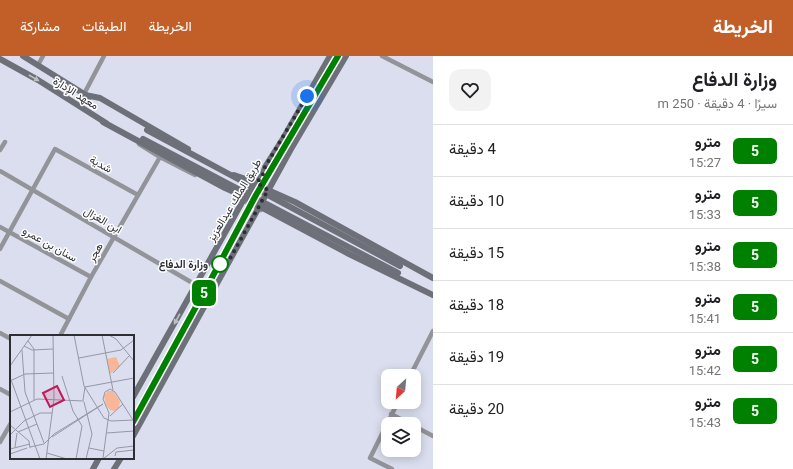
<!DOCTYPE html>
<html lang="ar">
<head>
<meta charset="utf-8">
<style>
	:root { --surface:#fff; --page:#f2f2f2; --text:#202124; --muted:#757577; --line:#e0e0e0; --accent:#c25e27 }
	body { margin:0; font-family:Roboto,Vazirmatn,sans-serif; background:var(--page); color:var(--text); direction:rtl; height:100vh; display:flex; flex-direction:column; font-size:15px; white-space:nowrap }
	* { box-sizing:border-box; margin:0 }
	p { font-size:13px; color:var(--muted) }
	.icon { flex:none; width:22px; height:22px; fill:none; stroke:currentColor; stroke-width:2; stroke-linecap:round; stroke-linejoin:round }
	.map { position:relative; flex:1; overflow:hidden; direction:ltr }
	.panel { display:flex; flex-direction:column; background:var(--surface); width:360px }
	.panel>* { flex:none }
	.badge { padding:0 8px; border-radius:6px; font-size:14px; line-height:26px }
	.needle { width:26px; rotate:206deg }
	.fabs { position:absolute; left:381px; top:313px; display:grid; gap:8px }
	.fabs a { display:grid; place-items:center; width:40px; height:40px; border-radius:8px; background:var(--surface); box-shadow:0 2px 10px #0003; font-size:20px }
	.you { position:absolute; width:20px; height:20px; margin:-10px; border:3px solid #fff; border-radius:50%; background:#1a73e8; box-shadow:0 0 0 6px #1a73e833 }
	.map>.badge { position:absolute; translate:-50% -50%; box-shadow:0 0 0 2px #fff }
	.round { display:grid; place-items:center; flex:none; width:42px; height:42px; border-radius:12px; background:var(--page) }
	.head { display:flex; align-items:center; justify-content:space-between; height:68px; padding:0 16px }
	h1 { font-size:19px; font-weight:700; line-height:30px }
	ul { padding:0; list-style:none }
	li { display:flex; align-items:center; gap:12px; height:52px; padding:0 16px; border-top:1px solid var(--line) }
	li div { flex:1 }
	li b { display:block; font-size:15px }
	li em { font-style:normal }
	li .badge { min-width:44px; font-weight:700; text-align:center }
	header { display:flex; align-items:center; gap:24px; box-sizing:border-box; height:56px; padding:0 20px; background:var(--accent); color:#fff }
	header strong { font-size:19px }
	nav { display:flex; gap:22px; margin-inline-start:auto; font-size:14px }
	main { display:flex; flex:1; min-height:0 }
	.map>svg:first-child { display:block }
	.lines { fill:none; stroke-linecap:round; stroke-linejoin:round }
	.minor { stroke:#92949a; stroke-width:4.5 }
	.secondary { stroke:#6d7079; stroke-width:6 }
	.secondary-bridge { stroke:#6d7079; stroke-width:6 }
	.oneway { fill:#bdbfc3 }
	.line-casing { stroke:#fff; stroke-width:9 }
	.line { stroke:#008000; stroke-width:6 }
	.walk { stroke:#2d2f35; stroke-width:4; stroke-dasharray:0 7.2 }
	.stop-dot { fill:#fff; stroke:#008000; stroke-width:2 }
	.labels { text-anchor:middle; stroke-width:3; stroke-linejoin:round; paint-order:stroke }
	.street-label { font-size:11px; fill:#2d2f35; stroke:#fff }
	.stop-label { font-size:11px; font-weight:bold; fill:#2d2f35; stroke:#fff; text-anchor:end }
	.inset-road { fill:none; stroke:#9598a4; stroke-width:1 }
	.view { fill:#c2185b; fill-opacity:0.15; stroke:#c2185b; stroke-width:2 }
	.inset-edge { fill:none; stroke:#2d2f35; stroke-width:2 }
</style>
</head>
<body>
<header>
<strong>الخريطة</strong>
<nav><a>الخريطة</a><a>الطبقات</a><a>مشاركة</a></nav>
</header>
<main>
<section class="panel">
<div class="head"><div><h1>وزارة الدفاع</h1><p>سيرًا · 4 دقيقة · 250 m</p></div><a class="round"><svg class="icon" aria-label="heart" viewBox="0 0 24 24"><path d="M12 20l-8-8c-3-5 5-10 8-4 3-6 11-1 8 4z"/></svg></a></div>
<ul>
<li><span class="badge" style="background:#008000;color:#fff">5</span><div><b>مترو</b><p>15:27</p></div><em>4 دقيقة</em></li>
<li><span class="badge" style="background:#008000;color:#fff">5</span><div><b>مترو</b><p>15:33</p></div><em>10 دقيقة</em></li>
<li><span class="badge" style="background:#008000;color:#fff">5</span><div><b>مترو</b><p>15:38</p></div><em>15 دقيقة</em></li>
<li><span class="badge" style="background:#008000;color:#fff">5</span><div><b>مترو</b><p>15:41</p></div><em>18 دقيقة</em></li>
<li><span class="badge" style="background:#008000;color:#fff">5</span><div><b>مترو</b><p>15:42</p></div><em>19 دقيقة</em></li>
<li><span class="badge" style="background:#008000;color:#fff">5</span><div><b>مترو</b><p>15:43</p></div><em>20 دقيقة</em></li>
</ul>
</section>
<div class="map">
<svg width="433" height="413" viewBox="0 0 433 413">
	<rect width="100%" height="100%" fill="#dadeee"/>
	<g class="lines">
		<g class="minor">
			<path d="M382 0 433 26"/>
			<path d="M38 9 43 0"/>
			<path d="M84 38 104 0"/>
			<path d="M139 88 160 101 195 119"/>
			<path d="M0 94 5 86"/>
			<path d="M0 115 196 229"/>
			<path d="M234 139 261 154"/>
			<path d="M0 171 91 221"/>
			<path d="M0 193 55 93 138 139"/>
			<path d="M0 225 69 263"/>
			<path d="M0 277 11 283"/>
			<path d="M60 280 91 221 160 101"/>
			<path d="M410 320 433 275"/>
			<path d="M0 333 11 339"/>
			<path d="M391 358 410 368"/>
			<path d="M414 370 433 380"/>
			<path d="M0 386 11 367"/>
			<path d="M392 413 370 402 398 346"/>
		</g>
		<g class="secondary">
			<path d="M23 0 89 41"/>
			<path d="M0 3 38 24 106 67"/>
			<path d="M85 39 100 42 188 93"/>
			<path d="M103 66 225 132 245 141 259 150 349 198 433 239"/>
			<path d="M234 119 257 127 268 134 295 146 433 222"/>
			<path d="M133 341 245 141 257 127 263 118 265 111 284 81 330 0"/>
			<path d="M133 380 291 93 346 0"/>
			<path d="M93 413 99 402"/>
			<path d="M114 413 121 402"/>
		</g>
		<g class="secondary-bridge">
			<path d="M147 74 400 210"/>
			<path d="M143 83 398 217"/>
		</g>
	</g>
	<defs><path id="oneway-solid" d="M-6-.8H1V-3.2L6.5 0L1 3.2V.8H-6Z"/></defs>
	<g class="oneway">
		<use href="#oneway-solid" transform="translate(34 22) rotate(30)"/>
		<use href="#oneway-solid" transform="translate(177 263) rotate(119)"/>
	</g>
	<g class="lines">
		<defs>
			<path id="line" d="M133 366 216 214 256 139 338 0"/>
		</defs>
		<use href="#line" class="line-casing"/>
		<use href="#line" class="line"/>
		<path class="walk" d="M220 208H227L268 134 257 127 263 118 265 111 307 40"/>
	</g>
	<circle class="stop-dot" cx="220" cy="208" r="8"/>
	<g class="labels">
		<g class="street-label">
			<text transform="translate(76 37) rotate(32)" y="4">معهد الإدارة</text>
			<text transform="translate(101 108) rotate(29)" y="4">شدية</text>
			<text transform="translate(234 144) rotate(-59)" y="4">طريق الملك عبدالعزيز</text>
			<text transform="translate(103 164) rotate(30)" y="4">ابن الغزال</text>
			<text transform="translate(50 188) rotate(29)" y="4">سنان بن عمرو</text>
			<text transform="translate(95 196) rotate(-60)" y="4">هجر</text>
		</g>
		<g class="stop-label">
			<text x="208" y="212">وزارة الدفاع</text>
		</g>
	</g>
	<g transform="translate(10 279)">
		<rect width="124" height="124" fill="#dadeee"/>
		<path d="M106 22 110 31 100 39 97 24ZM98 56H103L110 66 109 73 104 76 100 75 96 70 94 61Z" fill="#fab696"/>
		<path class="inset-road" d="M64 0 74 51 94 83 101 86 124 85M92 0 103 55M99 0 106 4 124 26M18 6 24 14V65M14 11 22 15 43 14M12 15 15 57 34 108M69 23 111 15 124 5M0 31 22 0M103 38 119 21M52 41 63 76 72 91 66 124M0 42 30 124M2 45 15 39 44 38M73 65 75 52 124 43M74 67 82 99 76 124M0 77 27 64 74 66M100 81 113 69M0 90 19 106 20 113M8 97 27 89M97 98 124 96M0 100 14 86 30 78H42M42 102 93 69 44 99M5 112 7 98M20 112 34 109 44 99M79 113 94 116M0 114 20 109M37 118 57 124M0 119 17 113M105 121 106 117 124 115M93 123 99 78 93 64 95 57 100 54 105 57 123 85M36 124 44 64 43 0M93 124 107 113 124 111"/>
		<path class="view" d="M47 51 54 65 40 72 33 58Z"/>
		<rect width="124" height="124" class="inset-edge"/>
	</g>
</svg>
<div class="fabs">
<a><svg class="needle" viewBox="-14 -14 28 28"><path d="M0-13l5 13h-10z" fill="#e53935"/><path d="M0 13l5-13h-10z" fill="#757577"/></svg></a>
<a><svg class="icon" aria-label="layers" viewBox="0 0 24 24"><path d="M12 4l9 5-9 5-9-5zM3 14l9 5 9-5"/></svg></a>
</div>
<div class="you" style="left:307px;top:40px"></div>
<b class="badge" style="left:204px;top:237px;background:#008000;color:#fff">5</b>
</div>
</main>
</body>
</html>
